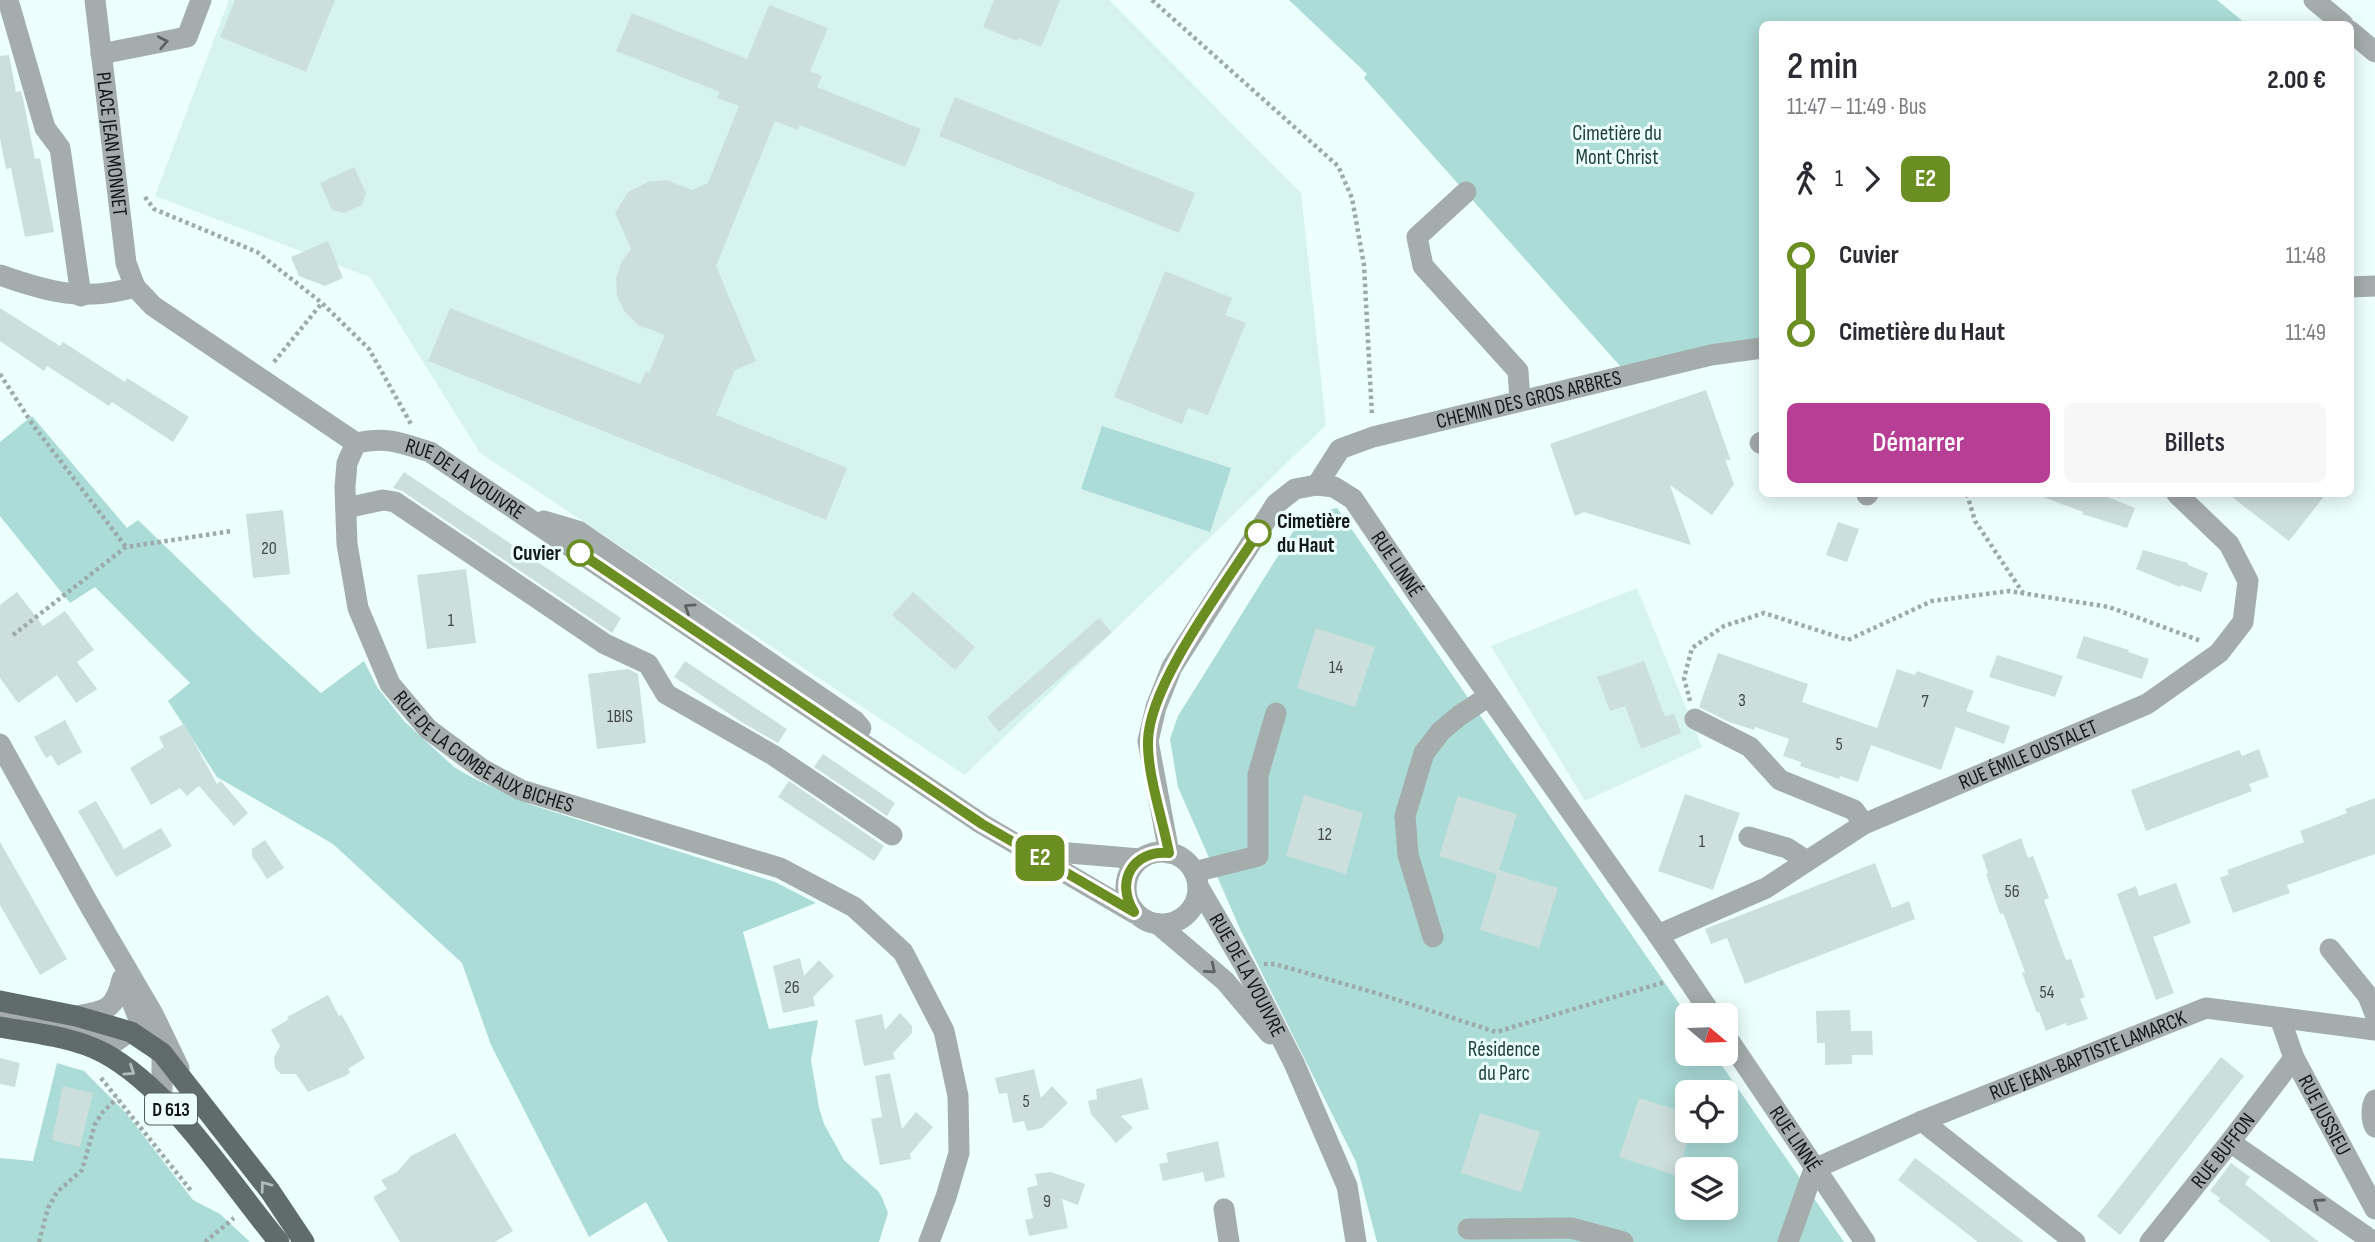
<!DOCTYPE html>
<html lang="fr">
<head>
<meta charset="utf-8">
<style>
	:root { --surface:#fff; --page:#f7f7f7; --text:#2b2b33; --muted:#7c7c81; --accent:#b63f95 }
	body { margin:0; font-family:"Sofia Sans Condensed",sans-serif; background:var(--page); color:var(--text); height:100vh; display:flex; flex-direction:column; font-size:26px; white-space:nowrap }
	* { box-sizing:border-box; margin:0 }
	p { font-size:23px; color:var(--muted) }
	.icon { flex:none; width:38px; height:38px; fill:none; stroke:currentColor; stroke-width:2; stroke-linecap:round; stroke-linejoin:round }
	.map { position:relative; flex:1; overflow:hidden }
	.panel { position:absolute; left:1759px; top:21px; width:595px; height:476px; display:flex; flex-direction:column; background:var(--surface); border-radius:10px; box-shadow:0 4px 18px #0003 }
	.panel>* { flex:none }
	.badge { padding:0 14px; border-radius:10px; font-size:24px; line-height:46px }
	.needle { width:46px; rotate:109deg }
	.buttons { position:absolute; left:1675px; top:1003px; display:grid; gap:14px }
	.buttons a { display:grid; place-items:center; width:63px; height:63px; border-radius:10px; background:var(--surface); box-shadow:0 4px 18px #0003; font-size:35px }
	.map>.badge { position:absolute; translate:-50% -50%; box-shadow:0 0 0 4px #fff }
	.legs { display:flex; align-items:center; gap:10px; height:77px; padding:0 28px; font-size:23px }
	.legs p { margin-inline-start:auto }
	.head { display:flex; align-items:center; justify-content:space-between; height:119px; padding:0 28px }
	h1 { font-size:38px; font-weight:600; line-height:52px }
	.cta { display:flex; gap:14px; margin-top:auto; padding:14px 28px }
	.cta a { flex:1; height:80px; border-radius:10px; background:var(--accent); color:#fff; font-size:28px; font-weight:600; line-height:80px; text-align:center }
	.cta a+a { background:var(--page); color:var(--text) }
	ul { padding:0 28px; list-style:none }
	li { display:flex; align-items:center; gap:24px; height:77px; font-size:26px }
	li i { display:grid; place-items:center; width:10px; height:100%; margin:0 9px; background:currentColor }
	li i::after { content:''; width:18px; height:18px; margin:-9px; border:5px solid; border-radius:50%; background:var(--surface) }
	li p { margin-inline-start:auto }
	li:first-child i { background:linear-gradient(#0000 50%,currentColor 0) }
	li:last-child i { background:linear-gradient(currentColor 50%,#0000 0) }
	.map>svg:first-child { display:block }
	.built { fill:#d6f3f0 }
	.green { fill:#abdcd8; fill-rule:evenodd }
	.building { fill:#cddfdd }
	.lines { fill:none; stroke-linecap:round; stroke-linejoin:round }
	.path { stroke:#9caaa9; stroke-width:4.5; stroke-dasharray:3.5 3.5; stroke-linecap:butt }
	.minor { stroke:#a5acac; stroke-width:21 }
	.major { stroke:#5f6c6b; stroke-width:21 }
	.oneway { stroke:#5c6262 }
	.oneway2 { stroke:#adbdbb }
	.line-1-casing { stroke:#fff; stroke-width:16 }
	.line-1 { stroke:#6b8e23; stroke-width:10 }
	.stop-1-dot { fill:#fff; stroke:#6b8e23; stroke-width:3.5 }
	.labels { text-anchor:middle; stroke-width:6; stroke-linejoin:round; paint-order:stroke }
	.number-label { font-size:18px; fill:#414a49 }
	.shield { fill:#ecfffd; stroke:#535d5d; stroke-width:2 }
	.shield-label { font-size:19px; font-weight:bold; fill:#121818 }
	.park-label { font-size:21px; fill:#1b3e3c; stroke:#ecfffd }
	.street-label { font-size:21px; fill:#121818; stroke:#ecfffd }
	.stop-label { font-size:21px; font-weight:bold; fill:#121818; stroke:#ecfffd; text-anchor:start }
</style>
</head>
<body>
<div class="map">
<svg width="2375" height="1242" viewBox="0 0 2375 1242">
	<rect width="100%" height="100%" fill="#ecfffd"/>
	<g class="built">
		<path d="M229 0H1109L1301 193 1326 425 965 775 480 453 370 277 155 196Z"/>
		<path d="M1637 588 1702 747 1585 801 1491 646Z"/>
	</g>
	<g class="green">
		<path d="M1289 0H2217L2246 24H1762V339L1620 366 1364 78 1367 74Z"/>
		<path d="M32 416 127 528 138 520 257 635 321 693 364 661 377 687 404 721 454 767 473 778 532 805 775 882 816 903 743 932 769 1029 818 1020 811 1060 819 1108 824 1124 844 1160 879 1192 883 1200 888 1213 879 1242H668L646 1202 589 1237 491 1045 462 963 333 844 217 777 168 701 190 683 95 587 70 603 0 516V442Z"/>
		<path d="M1102 426 1231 468 1210 532 1081 489Z"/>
		<path d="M1337 508 1687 1015V1054H1714L1844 1242H1377L1356 1162 1241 931 1178 787 1170 739 1178 716 1296 527 1313 514ZM1687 1092H1726V1130H1687ZM1687 1169H1726V1208H1687Z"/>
		<path d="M57 1063 84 1071 126 1113 193 1200 220 1214 250 1242H0V1158L33 1161Z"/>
	</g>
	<g class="building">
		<path d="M235 0H335L306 72 220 37Z"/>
		<path d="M994 0H1060L1041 47 1019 38 1017 41 983 27Z"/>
		<path d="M769 5 828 28 810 71 822 76 817 87 921 129 905 167 800 125 798 130 775 121 716 266 756 361 735 370 716 415 847 468 826 520 428 361 450 308 640 384 646 371 649 373 665 335 638 325 624 311 617 296 616 279 621 263 631 249 615 213 628 192 648 182 666 180 692 190 708 183 739 106 717 98 720 92 616 51 632 13 747 59Z"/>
		<path d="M9 55 16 92 21 91 23 98 35 159 40 158 54 232 25 237 11 168 6 169 0 139V56Z"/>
		<path d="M955 97 1195 193 1179 233 939 136Z"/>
		<path d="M354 167 366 193 362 205 344 213 332 210 320 183Z"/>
		<path d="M328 241 343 278 325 286 299 276 291 257Z"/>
		<path d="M1165 271 1232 298 1225 315 1246 323 1208 415 1188 408 1182 424 1114 397Z"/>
		<path d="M0 308 60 346 63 342 125 382 127 378 189 417 173 442 112 402 109 406 47 366 44 371 0 341Z"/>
		<path d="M1706 390 1731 461 1725 459 1734 484 1712 515 1670 485 1691 545 1584 512 1575 516 1550 444Z"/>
		<path d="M404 472 621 618 612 633 402 491 393 488Z"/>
		<path d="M2039 494H2100L2135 508 2127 528 2082 514 2083 512 2038 495Z"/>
		<path d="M2228 494H2326L2289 541Z"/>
		<path d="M283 510 290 574 253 578 246 514Z"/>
		<path d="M1838 522 1859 529 1847 562 1826 555Z"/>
		<path d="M2143 550 2188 563V565L2208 573 2201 592 2181 585 2180 587 2136 569Z"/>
		<path d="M466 569 476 643 427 649 417 575Z"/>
		<path d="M17 592 43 626 65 611 94 650 77 662 97 689 76 703 57 675 18 703 0 678V605Z"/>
		<path d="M913 592 975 647 955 670 892 615Z"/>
		<path d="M1099 618 1112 632 999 732 987 717Z"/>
		<path d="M1316 628 1375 647 1355 707 1297 688Z"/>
		<path d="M2084 636 2129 650 2128 652 2149 659 2142 679 2076 658Z"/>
		<path d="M1718 653 1808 684 1802 702 1877 728 1897 669 1915 675 1917 671 1974 691 1966 711 2010 726 2004 744 1956 727 1941 770 1871 745 1858 782 1840 776 1839 779 1800 766 1801 762 1783 756 1789 739 1755 727 1754 730 1729 722 1699 707Z"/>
		<path d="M1997 655 2063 676 2055 697 1989 677Z"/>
		<path d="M685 661 787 729 778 743 740 721 674 677Z"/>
		<path d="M1644 661 1665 717 1674 713 1681 733 1641 749 1625 706 1610 711 1597 677Z"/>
		<path d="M628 669 638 674 646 743 597 749 588 674Z"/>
		<path d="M65 720 82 752 58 766 51 755 46 758 34 737Z"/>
		<path d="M184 724 217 784 221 781 248 813 234 826 199 786 187 796 180 788 151 805 130 768 164 747 159 737Z"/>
		<path d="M2259 749 2269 777 2249 784 2252 791 2146 831 2131 790 2239 750 2242 756Z"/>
		<path d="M823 754 895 803 887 816 814 767Z"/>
		<path d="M789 781 884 846 874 861 778 797Z"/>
		<path d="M1685 794 1740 813 1713 890 1658 871Z"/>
		<path d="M1304 795 1363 813 1346 874 1286 856Z"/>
		<path d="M1458 796 1517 814 1499 870 1558 888 1539 948 1480 930 1497 874 1439 856Z"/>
		<path d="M2375 798V854L2287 885 2290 893 2233 913 2220 878 2229 874 2227 870 2304 842 2300 831 2347 813 2345 809Z"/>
		<path d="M96 801 124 849 161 828 172 846 116 877 78 811Z"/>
		<path d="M2021 838 2028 858 2033 856 2049 898 2044 900 2066 960 2071 959 2085 997 2080 999 2088 1019 2067 1026 2066 1023 2046 1031 2039 1012 2037 1013 2022 973 2025 972 2003 913 2000 914 1986 874 1988 873 1982 855Z"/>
		<path d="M265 840 284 868 267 879 252 856V849Z"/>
		<path d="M0 842 67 959 40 975 0 905Z"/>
		<path d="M1875 863 1892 908 1909 901 1915 919 1745 984 1727 938 1711 944 1705 929Z"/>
		<path d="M2176 883 2191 923 2153 937 2174 993 2156 1000 2117 894 2136 886 2139 896Z"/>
		<path d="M800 958 804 976 819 960 834 976 813 997 815 1006 783 1013 773 966Z"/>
		<path d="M328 995 339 1016 342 1015 365 1058 348 1069 350 1072 347 1075 308 1092 296 1074H281L275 1068 274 1057 280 1046 271 1030 289 1019 287 1017Z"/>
		<path d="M1850 1010 1851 1031H1872L1873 1055H1852V1064L1825 1065V1043H1817L1816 1011Z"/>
		<path d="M900 1013 912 1026V1033L893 1053 895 1059 864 1066 855 1020 882 1014 885 1030Z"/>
		<path d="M2221 1057 2244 1076 2120 1235 2097 1216Z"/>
		<path d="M0 1058 20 1063 15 1087 0 1084Z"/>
		<path d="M1034 1069 1041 1098 1052 1086 1068 1103 1042 1128 1027 1131 1024 1121 1013 1123 1007 1093 999 1094 995 1078Z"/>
		<path d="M890 1073 902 1129 916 1112 933 1127 910 1154 911 1159 880 1165 871 1119 882 1117 875 1076Z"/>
		<path d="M1142 1078 1149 1109 1121 1116 1133 1128 1116 1143 1091 1114 1088 1101 1097 1099 1096 1089Z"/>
		<path d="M63 1086 93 1093 80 1147 52 1140Z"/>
		<path d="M1639 1098 1687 1113V1130H1691L1677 1176 1619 1157Z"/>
		<path d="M1480 1113 1540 1132 1521 1192 1461 1173Z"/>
		<path d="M455 1133 513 1231 495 1242H400L373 1197 387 1189 381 1180 397 1172 411 1156Z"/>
		<path d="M1218 1141 1225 1177 1205 1182 1203 1172 1163 1181 1159 1164 1168 1162 1166 1153Z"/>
		<path d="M1915 1158 1943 1179 2024 1242H1978L1898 1180Z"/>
		<path d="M2231 1163 2250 1177 2245 1184 2319 1242H2271L2218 1201 2220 1198 2210 1191Z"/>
		<path d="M1051 1172 1085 1184 1078 1205 1062 1199 1068 1228 1029 1236 1025 1220 1033 1218 1027 1188 1038 1185 1035 1174Z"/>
	</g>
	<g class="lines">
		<g class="path">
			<path d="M1152 0 1338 166 1352 198 1364 265 1372 416"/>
			<path d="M145 197 154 209 257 252 322 303 369 349 411 424"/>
			<path d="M274 362 322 303"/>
			<path d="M0 374 33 425 126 547"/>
			<path d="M1967 494 1975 521 2023 593"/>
			<path d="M13 635 126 547 232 531"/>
			<path d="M1690 701 1684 678 1692 648 1724 626 1764 613 1848 640 1932 601 2009 591 2109 607 2201 641"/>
			<path d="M1264 964H1275L1376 993 1496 1032 1665 982"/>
			<path d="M101 1078 192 1192"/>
			<path d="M39 1242 48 1208 57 1192 82 1170 95 1124 102 1113 117 1098"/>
			<path d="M205 1242 234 1218"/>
		</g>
		<g class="minor">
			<path d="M8 0 45 128 60 148 81 296"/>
			<path id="s1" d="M95 0 126 263 135 287 153 306 356 443"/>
			<path d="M2314 0 2343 24"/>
			<path d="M2350 31 2375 52"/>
			<path d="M101 54 187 37 201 0"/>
			<path d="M1466 192 1417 237 1423 266 1518 371 1520 401"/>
			<path d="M0 275C48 292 84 302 135 287"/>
			<path d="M2350 287 2375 286"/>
			<path id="s2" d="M356 443 347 463 345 487 347 544 358 608 390 684 428 729 482 769 521 790 780 868 854 907 903 952 944 1031 958 1096 959 1153 946 1197 929 1242"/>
			<path id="s3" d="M356 443C386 436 401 443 430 452L982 824 1134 913"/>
			<path d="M1760 443 1762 442"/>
			<path id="s4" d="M1317 485 1340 449 1373 437 1711 355 1762 348"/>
			<path d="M1867 495 1868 494"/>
			<path d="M346 508 383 500 395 502 605 644 648 664 666 694 773 755 892 835"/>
			<path d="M544 521 578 531 855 721 861 728"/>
			<path d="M1695 719 1750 747 1780 780 1854 810 1864 824"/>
			<path d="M0 744 91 908 153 1014 179 1068"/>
			<path d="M1749 837 1787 848 1807 861"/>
			<path d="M1034 850 1140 859"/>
			<circle cx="1162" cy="888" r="36"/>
			<path id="s5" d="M1169 853 1148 741 1156 707 1172 667 1276 504 1295 489 1317 485 1334 487 1353 499 1418 595 1658 935 1712 1015"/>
			<path d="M1194 872 1258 856V775L1276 713"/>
			<path id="s6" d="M1198 886 1244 965 1294 1063 1347 1186 1356 1242"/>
			<path d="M1159 925 1225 981 1270 1034"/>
			<path id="s7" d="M1658 935 1766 888 1864 824 2147 704 2219 653 2243 622 2248 581 2229 544 2177 494"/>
			<path d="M1433 937 1408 855 1405 816 1424 753 1441 731 1459 716 1489 696"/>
			<path d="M2330 949 2368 996 2375 1014"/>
			<path d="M130 997 141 1024 162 1053V1098"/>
			<path d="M0 1013C40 1018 76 1027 113 1043L141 1024"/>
			<path d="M76 1016C106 1011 115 1010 122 979"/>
			<path id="s8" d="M2280 1018 2294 1058 2375 1209"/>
			<path id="s9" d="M1726 1036 1865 1242"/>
			<path d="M2375 1100C2371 1106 2371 1120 2375 1127"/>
			<path d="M1922 1121 2075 1242"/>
			<path d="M2230 1142 2374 1242"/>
			<path d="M1224 1209 1229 1242"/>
			<path d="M1468 1229 1571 1228 1623 1242"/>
			<path id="s10" d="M1788 1242 1814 1169 1922 1121 2206 1008 2375 1030"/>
			<path id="s11" d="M2150 1242 2230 1142 2294 1058"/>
		</g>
		<g class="major">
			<path d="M0 1001 76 1016 131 1032 162 1053 270 1191 304 1242"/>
			<path d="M0 1027C34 1033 74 1037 104 1053 172 1090 229 1182 279 1242"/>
		</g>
	</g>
	<defs><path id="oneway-chevron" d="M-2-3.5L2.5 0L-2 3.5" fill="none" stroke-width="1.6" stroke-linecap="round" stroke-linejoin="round" transform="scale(1.75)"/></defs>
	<g class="oneway">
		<use href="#oneway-chevron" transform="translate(163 42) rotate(-11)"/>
		<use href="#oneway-chevron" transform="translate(689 608) rotate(-146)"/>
		<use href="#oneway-chevron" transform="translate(1211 969) rotate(40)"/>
		<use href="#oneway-chevron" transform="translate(2318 1203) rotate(-145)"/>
	</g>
	<g class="oneway2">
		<use href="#oneway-chevron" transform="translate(130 1071) rotate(34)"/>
		<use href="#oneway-chevron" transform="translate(265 1186) rotate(-127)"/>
	</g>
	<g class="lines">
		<defs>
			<path id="line-1" d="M580 553 982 824 1134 912C1115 882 1132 850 1169 853 1163 820 1147 774 1148 741 1149 684 1226 583 1258 533"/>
		</defs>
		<use href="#line-1" class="line-1-casing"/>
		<use href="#line-1" class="line-1"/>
	</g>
	<g class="stop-1-dot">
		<circle cx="1258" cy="533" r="12"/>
		<circle cx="580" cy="553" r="12"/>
	</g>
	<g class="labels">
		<g class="number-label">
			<text x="269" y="554">20</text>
			<text x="451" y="626">1</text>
			<text x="1336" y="673">14</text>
			<text x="1742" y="706">3</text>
			<text x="1925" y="707">7</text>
			<text x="620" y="722">1BIS</text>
			<text x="1839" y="750">5</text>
			<text x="1325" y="840">12</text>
			<text x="1702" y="847">1</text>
			<text x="2012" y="897">56</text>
			<text x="792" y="993">26</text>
			<text x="2047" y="998">54</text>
			<text x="1026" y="1107">5</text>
			<text x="1047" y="1207">9</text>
		</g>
		<rect class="shield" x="145" y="1093.5" width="52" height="31" rx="5"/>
		<g class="shield-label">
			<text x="171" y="1116">D 613</text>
		</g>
		<g class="park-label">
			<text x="1617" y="140">Cimetière du<tspan x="1617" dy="24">Mont Christ</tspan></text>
			<text x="1504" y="1056">Résidence<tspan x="1504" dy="24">du Parc</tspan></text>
		</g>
		<g class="street-label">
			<text dy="7" stroke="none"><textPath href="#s1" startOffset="145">PLACE JEAN MONNET</textPath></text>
			<text dy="7" stroke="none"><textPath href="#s4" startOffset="238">CHEMIN DES GROS ARBRES</textPath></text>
			<text dy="7" stroke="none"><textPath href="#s3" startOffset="119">RUE DE LA VOUIVRE</textPath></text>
			<text dy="7" stroke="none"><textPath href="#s5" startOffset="550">RUE LINNÉ</textPath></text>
			<text dy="7" stroke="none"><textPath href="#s2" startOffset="369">RUE DE LA COMBE AUX BICHES</textPath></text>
			<text dy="7" stroke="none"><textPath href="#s7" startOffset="413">RUE ÉMILE OUSTALET</textPath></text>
			<text dy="7" stroke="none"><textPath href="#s6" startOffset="102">RUE DE LA VOUIVRE</textPath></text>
			<text dy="7" stroke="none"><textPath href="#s10" startOffset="374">RUE JEAN-BAPTISTE LAMARCK</textPath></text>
			<text dy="7" stroke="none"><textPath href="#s8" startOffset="107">RUE JUSSIEU</textPath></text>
			<text dy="7" stroke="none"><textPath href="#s9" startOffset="124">RUE LINNÉ</textPath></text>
			<text dy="7" stroke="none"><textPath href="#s11" startOffset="117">RUE BUFFON</textPath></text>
		</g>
		<g class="stop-label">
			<text x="1277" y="528">Cimetière<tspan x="1277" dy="24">du Haut</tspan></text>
			<text x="561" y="560" text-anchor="end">Cuvier</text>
		</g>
	</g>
</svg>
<div class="buttons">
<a><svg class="needle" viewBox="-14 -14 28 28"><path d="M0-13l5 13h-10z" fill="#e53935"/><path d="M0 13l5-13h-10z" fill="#7c7c81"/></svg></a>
<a><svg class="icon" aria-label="locate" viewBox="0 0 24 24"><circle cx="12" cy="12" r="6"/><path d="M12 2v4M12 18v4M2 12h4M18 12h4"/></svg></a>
<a><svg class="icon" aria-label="layers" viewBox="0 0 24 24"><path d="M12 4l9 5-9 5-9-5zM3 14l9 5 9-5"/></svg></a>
</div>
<b class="badge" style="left:1040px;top:858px;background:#6b8e23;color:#fff">E2</b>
<section class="panel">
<div class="head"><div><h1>2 min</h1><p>11:47 – 11:49 · Bus</p></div><b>2.00 €</b></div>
<div class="legs"><svg class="icon" aria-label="walk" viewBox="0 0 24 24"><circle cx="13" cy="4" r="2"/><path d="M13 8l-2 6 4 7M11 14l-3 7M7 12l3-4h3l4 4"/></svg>1<svg class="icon" aria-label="forward" viewBox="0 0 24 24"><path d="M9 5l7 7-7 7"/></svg><b class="badge" style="background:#6b8e23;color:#fff">E2</b></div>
<ul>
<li><i style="color:#6b8e23"></i><b>Cuvier</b><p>11:48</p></li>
<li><i style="color:#6b8e23"></i><b>Cimetière du Haut</b><p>11:49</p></li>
</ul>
<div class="cta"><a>Démarrer</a><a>Billets</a></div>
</section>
</div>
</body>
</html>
